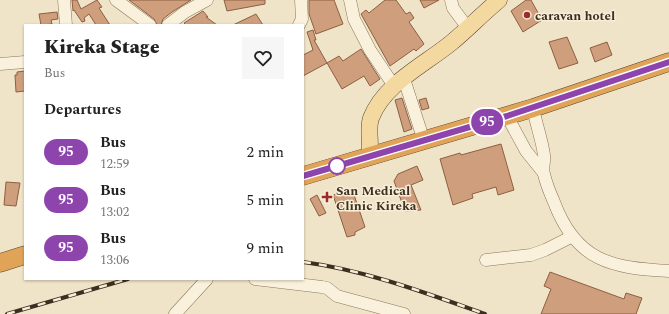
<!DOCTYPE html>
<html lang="en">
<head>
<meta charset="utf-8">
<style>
	:root { --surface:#fff; --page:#f6f6f6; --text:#222; --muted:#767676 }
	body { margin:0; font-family:Spectral,serif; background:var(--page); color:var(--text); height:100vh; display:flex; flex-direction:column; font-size:15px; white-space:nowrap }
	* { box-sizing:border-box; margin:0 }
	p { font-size:13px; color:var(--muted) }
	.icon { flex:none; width:22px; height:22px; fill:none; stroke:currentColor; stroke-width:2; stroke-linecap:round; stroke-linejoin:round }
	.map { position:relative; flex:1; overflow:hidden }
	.panel { position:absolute; left:24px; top:24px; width:280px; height:256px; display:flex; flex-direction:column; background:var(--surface); border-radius:0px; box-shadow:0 1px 3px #0004 }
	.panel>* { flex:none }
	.badge { padding:0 8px; border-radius:13px; font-size:14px; line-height:26px }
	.map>.badge { position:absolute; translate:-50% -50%; box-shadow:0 0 0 2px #fff }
	h2 { padding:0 20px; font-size:15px; line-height:36px }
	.round { display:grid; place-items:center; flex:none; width:42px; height:42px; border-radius:0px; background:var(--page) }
	.headline { display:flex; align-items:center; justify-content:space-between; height:68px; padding:0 20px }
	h1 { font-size:19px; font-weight:800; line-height:30px }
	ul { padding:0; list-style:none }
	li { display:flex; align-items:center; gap:12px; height:48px; padding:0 20px }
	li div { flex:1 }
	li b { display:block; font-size:15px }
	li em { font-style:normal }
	li .badge { min-width:44px; font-weight:700; text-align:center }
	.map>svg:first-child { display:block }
	.building { fill:#cf9f7d; stroke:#8d5f41 }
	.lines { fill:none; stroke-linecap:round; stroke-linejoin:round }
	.minor-casing { stroke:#8d765c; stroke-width:13 }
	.major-casing { stroke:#5b4430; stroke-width:17 }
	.highway-casing { stroke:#5b4430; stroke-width:19 }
	.minor { stroke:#faf1dc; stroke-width:12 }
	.major { stroke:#f3d9a0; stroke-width:16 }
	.highway { stroke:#e0a458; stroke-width:18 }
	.rail-casing { stroke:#3d2e20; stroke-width:4 }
	.rail { stroke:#f7eed8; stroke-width:2.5; stroke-dasharray:8; stroke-linecap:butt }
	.line-casing { stroke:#fff; stroke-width:9 }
	.line { stroke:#8e44ad; stroke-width:6 }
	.poi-dot { fill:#9e2a2b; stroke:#f7eed8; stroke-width:1.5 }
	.stop-dot { fill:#fff; stroke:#8e44ad; stroke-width:2 }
	.labels { text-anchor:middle; stroke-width:3; stroke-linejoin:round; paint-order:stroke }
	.poi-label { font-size:13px; font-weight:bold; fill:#3d2e20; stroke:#f7eed8; text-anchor:start }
</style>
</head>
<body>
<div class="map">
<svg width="669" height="314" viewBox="0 0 669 314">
	<rect width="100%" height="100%" fill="#f0e4c8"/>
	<g class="building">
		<path d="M72 0H77L81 9 97 0 102 7 99 8 110 25H96L89 14 84 18 85 21 82 22 74 10 73 11Z"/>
		<path d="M129 0H191L172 12 163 19 161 25H157L154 19Z"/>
		<path d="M224 0H265V4L227 11Z"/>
		<path d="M309 0H334L343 24 316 34 309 14Z"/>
		<path d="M385 0H396L406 14 410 12 414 18 409 22 424 44 416 51 414 49 390 66 361 14 366 10 369 13Z"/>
		<path d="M420 0H439L424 8Z"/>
		<path d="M526 0H531L542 20 523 32 511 11Z"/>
		<path d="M203 11 208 17H206L217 25H186L184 23Z"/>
		<path d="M57 12 58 19 51 20 52 24 41 25 39 14Z"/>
		<path d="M256 14 263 25H233Z"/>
		<path d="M313 30 316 40H314L327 63 303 76V55L313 50 307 32Z"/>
		<path d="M567 37 578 63 559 69 549 42Z"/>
		<path d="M607 42 612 55 595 62 590 48Z"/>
		<path d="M361 49 380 79 370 86 364 76 342 89 327 63 339 56 343 61Z"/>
		<path d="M25 71V91L16 92 15 75H17V72Z"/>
		<path d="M402 98 412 129 404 132 395 100Z"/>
		<path d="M426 98 429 108 422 110 419 100Z"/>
		<path d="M501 144 514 190 498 195 496 187 472 194 473 198 453 205 440 159 460 153 461 155Z"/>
		<path d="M417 166 423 180 411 185 421 210 405 211 394 181 398 174Z"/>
		<path d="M6 182 20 183 16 206 4 205Z"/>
		<path d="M352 189 365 227 355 232V235L347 237 333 195Z"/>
		<path d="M317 195 326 213 319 216 310 199Z"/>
		<path d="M550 272 624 299 626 293 642 298 636 314H541L551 289 544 286Z"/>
	</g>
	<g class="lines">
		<defs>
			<g id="minor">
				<path d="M64 0 66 25"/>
				<path d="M116 0 150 25"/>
				<path d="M350 0 354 19 370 50 394 86"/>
				<path d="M451 0 453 8 467 27"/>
				<path d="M168 25 185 12 207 0"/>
				<path d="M299 25 302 19 301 0"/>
				<path d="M0 64 25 62"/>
				<path d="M404 79 424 141"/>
				<path d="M533 108C536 124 542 140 544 155 545 161 542 168 544 174 546 183 550 193 554 202 576 261 611 268 669 271"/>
				<path d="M507 116 526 151 543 172"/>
				<path d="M486 260 531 255 545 250 571 237"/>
				<path d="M255 279 322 287 327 288 337 296 404 314"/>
				<path d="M175 314 207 279"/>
			</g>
			<path id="major" d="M369 157C372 144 367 129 371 118 384 84 424 65 451 43 467 30 482 14 499 0"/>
			<g id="highway">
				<path d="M303 176 533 108 669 62"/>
				<path d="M0 263 25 255"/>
			</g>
		</defs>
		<use href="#minor" class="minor-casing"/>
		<use href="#major" class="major-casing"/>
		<use href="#highway" class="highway-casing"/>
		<use href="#minor" class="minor"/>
		<use href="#major" class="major"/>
		<use href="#highway" class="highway"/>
		<defs>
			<g id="rail">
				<path d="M303 262C365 270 426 293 485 314"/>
				<path d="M7 314 128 279"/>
			</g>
		</defs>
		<use href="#rail" class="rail-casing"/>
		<use href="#rail" class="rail"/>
	</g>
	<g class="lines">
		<defs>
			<path id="line" d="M303 176 507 116 669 62"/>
		</defs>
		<use href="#line" class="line-casing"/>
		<use href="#line" class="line"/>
	</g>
	<g class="poi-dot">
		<circle cx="527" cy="15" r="4"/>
		<path d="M325 191h4v4h4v4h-4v4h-4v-4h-4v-4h4z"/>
	</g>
	<circle class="stop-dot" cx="337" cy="166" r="8"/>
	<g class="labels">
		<g class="poi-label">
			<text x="535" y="20">caravan hotel</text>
			<text x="336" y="195">San Medical<tspan x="336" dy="15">Clinic Kireka</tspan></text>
		</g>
	</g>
</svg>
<b class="badge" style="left:487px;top:122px;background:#8e44ad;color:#fff">95</b>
<section class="panel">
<div class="headline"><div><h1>Kireka Stage</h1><p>Bus</p></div><a class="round"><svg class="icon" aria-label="heart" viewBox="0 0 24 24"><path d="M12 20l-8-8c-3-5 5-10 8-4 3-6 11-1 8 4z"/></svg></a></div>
<h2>Departures</h2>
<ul>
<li><span class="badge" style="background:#8e44ad;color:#fff">95</span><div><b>Bus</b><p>12:59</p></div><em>2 min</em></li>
<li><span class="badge" style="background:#8e44ad;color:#fff">95</span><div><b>Bus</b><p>13:02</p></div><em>5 min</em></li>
<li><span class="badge" style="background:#8e44ad;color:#fff">95</span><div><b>Bus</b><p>13:06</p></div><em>9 min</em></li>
</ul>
</section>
</div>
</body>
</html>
